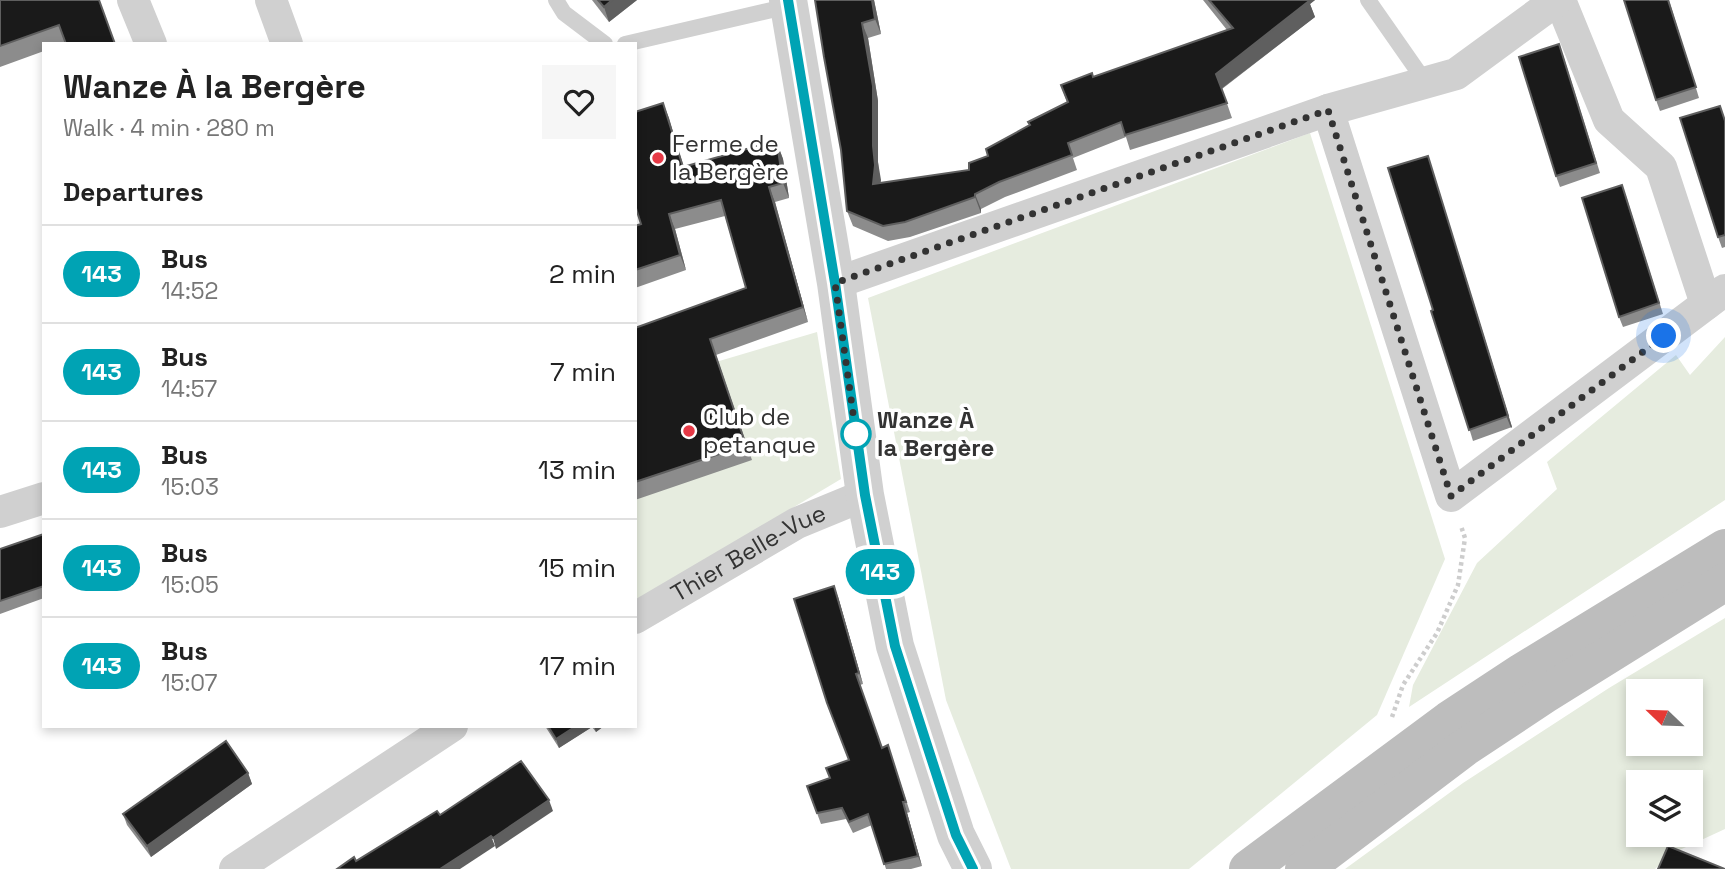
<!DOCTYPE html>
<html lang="en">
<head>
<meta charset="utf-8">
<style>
	:root { --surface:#fff; --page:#f6f6f6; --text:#222; --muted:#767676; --line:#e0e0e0 }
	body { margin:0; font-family:"Space Grotesk",sans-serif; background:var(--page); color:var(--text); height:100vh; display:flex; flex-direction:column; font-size:26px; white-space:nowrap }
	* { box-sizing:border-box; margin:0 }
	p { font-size:23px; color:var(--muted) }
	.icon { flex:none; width:38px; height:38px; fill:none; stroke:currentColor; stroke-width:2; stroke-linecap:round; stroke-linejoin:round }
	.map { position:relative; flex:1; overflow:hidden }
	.side { position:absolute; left:42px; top:42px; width:595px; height:686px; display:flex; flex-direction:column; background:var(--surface); border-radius:0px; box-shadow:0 4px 10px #0003 }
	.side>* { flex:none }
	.badge { padding:0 14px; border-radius:23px; font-size:24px; line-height:46px }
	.needle { width:46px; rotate:293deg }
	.controls { position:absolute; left:1626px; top:679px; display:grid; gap:14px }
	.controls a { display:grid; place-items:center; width:77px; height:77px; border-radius:0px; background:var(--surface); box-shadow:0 4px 10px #0003; font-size:35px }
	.you { position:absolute; width:35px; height:35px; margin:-18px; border:5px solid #fff; border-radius:50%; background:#1a73e8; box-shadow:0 0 0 10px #1a73e833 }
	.map>.badge { position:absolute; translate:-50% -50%; box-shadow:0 0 0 4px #fff }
	h2 { padding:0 21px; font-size:26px; line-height:63px }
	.round { display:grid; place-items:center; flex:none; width:74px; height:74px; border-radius:0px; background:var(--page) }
	.overview { display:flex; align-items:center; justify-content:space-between; height:119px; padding:0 21px }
	h1 { font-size:33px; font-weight:600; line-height:52px }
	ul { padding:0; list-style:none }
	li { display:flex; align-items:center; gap:21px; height:98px; padding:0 21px; border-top:2px solid var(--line) }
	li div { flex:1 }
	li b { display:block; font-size:26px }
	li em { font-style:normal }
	li .badge { min-width:77px; font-weight:700; text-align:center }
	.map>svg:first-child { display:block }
	.green { fill:#e6ecdf; fill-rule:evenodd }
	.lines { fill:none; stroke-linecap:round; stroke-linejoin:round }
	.path { stroke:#cdcdcd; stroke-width:4.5; stroke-dasharray:3.5 3.5; stroke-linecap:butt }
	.service { stroke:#d0d0d0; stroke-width:16 }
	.minor { stroke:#d0d0d0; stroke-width:32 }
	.tertiary { stroke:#d0d0d0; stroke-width:38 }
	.secondary { stroke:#bdbdbd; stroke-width:38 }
	.wall { fill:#8c8c8c }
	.shaded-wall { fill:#5f5f5f }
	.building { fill:#1a1a1a; stroke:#5f5f5f; stroke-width:2 }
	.line-casing { stroke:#fff; stroke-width:16 }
	.line { stroke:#00a3b4; stroke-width:10 }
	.walk { stroke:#333; stroke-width:7; stroke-dasharray:0 12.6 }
	.poi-dot { fill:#e63946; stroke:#fff; stroke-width:2.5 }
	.stop-dot { fill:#fff; stroke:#00a3b4; stroke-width:3.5 }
	.labels { text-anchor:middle; stroke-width:7; stroke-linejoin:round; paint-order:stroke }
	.poi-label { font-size:24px; fill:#333; stroke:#fff; text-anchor:start }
	.stop-label { font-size:24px; font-weight:bold; fill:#333; stroke:#fff; text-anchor:start }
	.street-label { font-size:24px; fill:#333; stroke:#fff }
</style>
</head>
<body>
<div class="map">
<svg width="1725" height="869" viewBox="0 0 1725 869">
	<rect width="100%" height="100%" fill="#fff"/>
	<g class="green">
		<path d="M1310 133 1445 559 1377 715 1189 869H1011L946 700 868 298Z"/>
		<path d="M817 332 841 479 635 602V386Z"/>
		<path d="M1725 337V500L1409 707 1413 685 1477 563 1557 489 1547 462 1676 355 1690 375Z"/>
		<path d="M1725 618V829L1671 854 1655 869H1345L1463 783 1609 688ZM1638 691H1690V744H1638ZM1638 782H1690V835H1638Z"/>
	</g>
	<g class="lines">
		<path class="path" d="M1392 717 1403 685 1437 633 1458 585 1465 538 1461 526"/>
		<g class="service">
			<path d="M556 0 564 13 605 44"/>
			<path d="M1368 0 1426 83"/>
			<path d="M625 44 789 6"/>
		</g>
		<g class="minor">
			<path d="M133 0 151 44"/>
			<path d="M271 0 287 44"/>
			<path d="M1560 0 1609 120 1661 167 1706 304"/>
			<path d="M1328 110 1451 496 1725 290"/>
			<path d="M836 283 1328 110 1456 74 1557 0"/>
			<path d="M0 512 44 498"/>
			<path id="s1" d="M635 618 797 523 865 495"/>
			<path d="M235 869 452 726"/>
		</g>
		<path class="tertiary" d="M788 0 836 283 865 495 895 646 956 835 973 869"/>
		<g class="secondary">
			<path d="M1248 869 1449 720 1522 672 1725 548"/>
			<path d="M1304 869 1464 748 1544 695 1725 582"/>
		</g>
	</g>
	<g class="wall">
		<path d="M0 0H99L66 43 44 44V51L0 67Z"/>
		<path d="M592 0H637L609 22Z"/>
		<path d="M815 0H874L881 34 868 38 878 101V162L880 183 969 170 1029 125 1067 102 1061 85 1093 77 1227 30 1203 0H1315L1310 4 1315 17 1222 89 1232 118 1130 150 1126 137 1073 158 1077 170 1005 197 981 209V213L910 237 888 241 853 226 847 211 841 150Z"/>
		<path d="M1669 0 1699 98 1660 111 1656 100Z"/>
		<path d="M1563 55 1600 173 1560 187 1556 176Z"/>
		<path d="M663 103 684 167 757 146 758 149 777 143 783 159 789 198 775 202 808 322 716 355 752 460 635 500V328L746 288 725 216 675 229 686 270 635 288V226L641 224Z"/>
		<path d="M1725 120V247L1722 248 1718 237Z"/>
		<path d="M1428 156 1512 427 1473 441 1433 310Z"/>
		<path d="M1626 196 1663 314 1623 327 1619 317Z"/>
		<path d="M44 534V598L0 614V549Z"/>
		<path d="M838 597 863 684 860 685 882 748 888 745 910 812 907 813 922 866 911 869H886L872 825 853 833 846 819 821 824 807 786 830 778 849 760Z"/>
		<path d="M545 726H604L596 732 592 727 559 748Z"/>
		<path d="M248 773 252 784 151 857 127 825 123 814Z"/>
	</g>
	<g class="shaded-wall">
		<path d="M612 0H637L609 22 604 7Z"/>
		<path d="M872 0H874L881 34 875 19Z"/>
		<path d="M1303 0H1315L1310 4 1315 17 1221 89 1216 74Z"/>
		<path d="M862 23 868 38 878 101V162L881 180 879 199 873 184Z"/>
		<path d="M663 103 669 118 688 183Z"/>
		<path d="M777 143 783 159 789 198 783 183Z"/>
		<path d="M1428 156 1512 427 1511 428 1507 418Z"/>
		<path d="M769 187 775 202 808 322 803 307Z"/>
		<path d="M975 194 981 209V213L975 197Z"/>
		<path d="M669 214 675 229 686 270 680 255Z"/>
		<path d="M834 586 838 597 863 684 859 673Z"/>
		<path d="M576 726 592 727 559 748 556 739Z"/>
		<path d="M594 726H604L596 732Z"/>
		<path d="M248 773 252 784 151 857 147 846Z"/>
		<path d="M549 800 553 811 496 849 493 838Z"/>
		<path d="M903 802 907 813 922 866 918 856Z"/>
		<path d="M491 836 495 846 460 869H440Z"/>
	</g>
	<g class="building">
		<path d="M0 0H99L115 44H66L59 25 0 46Z"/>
		<path d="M598 0H612L604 7Z"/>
		<path d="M815 0H872L875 19 862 23 873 86V146L875 165 873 184 969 170V163L988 156 986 149 1030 125 1028 122 1068 102 1061 85 1092 73 1093 77 1233 28 1209 0H1308L1309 1 1216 74 1227 103 1125 135 1121 122 1068 143 1072 155 999 182 975 194V197L905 222 883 226 847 211 841 150 824 57Z"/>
		<path d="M1624 0H1668L1696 87 1656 100Z"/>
		<path d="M1559 44 1596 163 1556 176 1519 57Z"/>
		<path d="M663 103 683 167 757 146V149L777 143 783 183 769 187 803 307 710 339 746 445 635 482V328L746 288 721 200 669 214 680 255 635 270V226L641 224 635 205V112Z"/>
		<path d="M1720 106 1725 121V235L1718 237 1680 118Z"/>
		<path d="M1428 156 1508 416 1469 430 1431 311 1433 310 1388 168Z"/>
		<path d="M1622 185 1659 303 1619 317 1582 198Z"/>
		<path d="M44 534V586L0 601V549Z"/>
		<path d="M834 586 859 673 856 674 882 748 888 745 906 802H903L918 856 884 864 868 814 849 822 842 808 817 813 807 786 830 778 826 768 849 760 827 703 794 599Z"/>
		<path d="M548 726H576L556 739Z"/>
		<path d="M226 741 248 773 147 846 123 814Z"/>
		<path d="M521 761 549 800 493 838 491 836 440 869H337L354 857 356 861 437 811 440 815Z"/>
		<path d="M1668 846 1725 869H1658Z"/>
	</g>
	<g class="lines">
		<defs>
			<path id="line" d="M788 0 835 283 865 495 895 646 956 835 973 869"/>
		</defs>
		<use href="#line" class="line-casing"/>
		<use href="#line" class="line"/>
		<path class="walk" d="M856 434 857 442 835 283 1328 110 1451 496 1664 336"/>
	</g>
	<g class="poi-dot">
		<circle cx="658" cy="158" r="7"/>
		<circle cx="689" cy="431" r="7"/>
	</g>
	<circle class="stop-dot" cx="856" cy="434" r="14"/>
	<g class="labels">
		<g class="poi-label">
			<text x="672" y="152">Ferme de<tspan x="672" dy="28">la Bergère</tspan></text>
			<text x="703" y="425">Club de<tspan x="703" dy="28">petanque</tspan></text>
		</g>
		<g class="stop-label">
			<text x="877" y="428">Wanze À<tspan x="877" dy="28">la Bergère</tspan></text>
		</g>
		<g class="street-label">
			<text dy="8" stroke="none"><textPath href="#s1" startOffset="131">Thier Belle-Vue</textPath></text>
		</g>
	</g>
</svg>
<div class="controls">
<a><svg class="needle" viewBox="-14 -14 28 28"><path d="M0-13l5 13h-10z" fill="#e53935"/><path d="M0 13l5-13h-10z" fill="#767676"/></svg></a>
<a><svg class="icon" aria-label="layers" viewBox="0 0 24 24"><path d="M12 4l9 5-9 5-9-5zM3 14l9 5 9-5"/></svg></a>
</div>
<div class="you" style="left:1664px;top:336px"></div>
<b class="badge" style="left:880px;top:572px;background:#00a3b4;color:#fff">143</b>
<section class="side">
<div class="overview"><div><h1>Wanze À la Bergère</h1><p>Walk · 4 min · 280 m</p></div><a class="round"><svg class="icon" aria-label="heart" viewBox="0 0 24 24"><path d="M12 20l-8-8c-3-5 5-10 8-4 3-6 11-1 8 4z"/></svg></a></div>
<h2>Departures</h2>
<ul>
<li><span class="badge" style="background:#00a3b4;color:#fff">143</span><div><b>Bus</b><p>14:52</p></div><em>2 min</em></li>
<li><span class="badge" style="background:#00a3b4;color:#fff">143</span><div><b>Bus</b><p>14:57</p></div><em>7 min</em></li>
<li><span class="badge" style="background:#00a3b4;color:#fff">143</span><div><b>Bus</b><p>15:03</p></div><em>13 min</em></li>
<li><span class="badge" style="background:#00a3b4;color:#fff">143</span><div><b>Bus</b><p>15:05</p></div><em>15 min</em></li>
<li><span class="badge" style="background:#00a3b4;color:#fff">143</span><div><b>Bus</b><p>15:07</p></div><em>17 min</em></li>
</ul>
</section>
</div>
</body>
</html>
